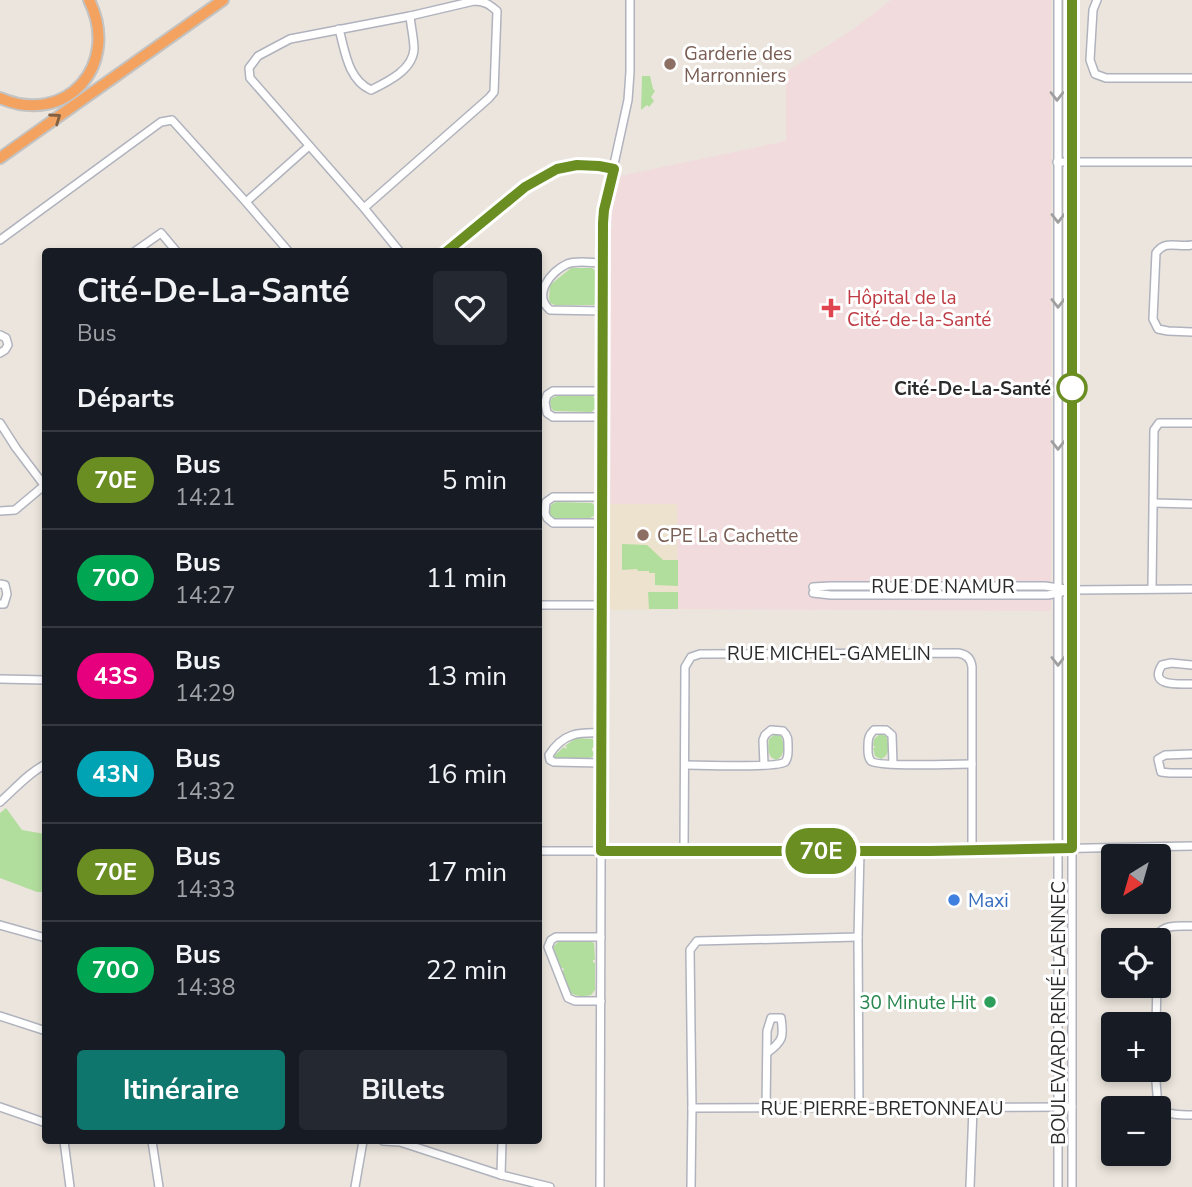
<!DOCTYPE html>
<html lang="fr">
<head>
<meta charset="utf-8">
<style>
	:root { --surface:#171b24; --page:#242831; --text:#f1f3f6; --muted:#9ea1a6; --line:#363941; --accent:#0f766e }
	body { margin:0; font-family:"Nunito Sans",sans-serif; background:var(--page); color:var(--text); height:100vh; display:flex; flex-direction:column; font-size:26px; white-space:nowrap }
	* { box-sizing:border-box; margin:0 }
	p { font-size:23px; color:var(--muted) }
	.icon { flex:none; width:38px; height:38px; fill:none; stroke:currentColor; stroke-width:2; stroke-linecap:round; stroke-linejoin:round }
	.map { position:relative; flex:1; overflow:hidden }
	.details { position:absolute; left:42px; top:248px; width:500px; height:896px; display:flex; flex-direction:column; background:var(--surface); border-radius:7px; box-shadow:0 4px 10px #0003 }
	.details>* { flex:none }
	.badge { padding:0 14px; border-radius:23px; font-size:24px; line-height:46px }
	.needle { width:46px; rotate:217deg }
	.controls { position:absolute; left:1101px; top:844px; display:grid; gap:14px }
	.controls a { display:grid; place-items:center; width:70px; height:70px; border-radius:7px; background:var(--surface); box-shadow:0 4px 10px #0003; font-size:35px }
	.map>.badge { position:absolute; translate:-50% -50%; box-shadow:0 0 0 4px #fff }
	h2 { padding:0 35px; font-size:26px; line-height:63px }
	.round { display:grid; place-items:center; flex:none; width:74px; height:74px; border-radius:7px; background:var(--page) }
	.headline { display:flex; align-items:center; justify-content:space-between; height:119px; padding:0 35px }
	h1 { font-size:33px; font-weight:700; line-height:52px }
	.action { display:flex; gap:14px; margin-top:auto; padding:14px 35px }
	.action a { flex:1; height:80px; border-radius:7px; background:var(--accent); color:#fff; font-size:28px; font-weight:700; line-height:80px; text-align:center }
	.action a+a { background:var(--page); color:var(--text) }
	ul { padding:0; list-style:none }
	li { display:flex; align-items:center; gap:21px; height:98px; padding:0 35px; border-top:2px solid var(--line) }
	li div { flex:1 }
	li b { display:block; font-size:26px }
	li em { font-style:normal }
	li .badge { min-width:77px; font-weight:700; text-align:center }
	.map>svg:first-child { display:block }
	.education { fill:#ece2ce }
	.medical { fill:#f1dbdc }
	.green { fill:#b2de9d }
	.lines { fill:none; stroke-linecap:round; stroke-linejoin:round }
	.minor-casing { stroke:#b0b3bd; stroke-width:10 }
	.highway-casing { stroke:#c3c3c3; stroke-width:14 }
	.minor { stroke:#fff; stroke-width:7 }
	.highway { stroke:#f3a260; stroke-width:10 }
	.oneway { stroke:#9f9f9f }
	.oneway2 { stroke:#846042 }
	.line-casing { stroke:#fff; stroke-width:16 }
	.line { stroke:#6b8e23; stroke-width:10 }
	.education-dot { fill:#8d6e63; stroke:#fff; stroke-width:2.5 }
	.health-dot { fill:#e0444e; stroke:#fff; stroke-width:2.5 }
	.stop-dot { fill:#fff; stroke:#6b8e23; stroke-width:3.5 }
	.shop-dot { fill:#3f7fe0; stroke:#fff; stroke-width:2.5 }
	.leisure-dot { fill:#2e9e5b; stroke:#fff; stroke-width:2.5 }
	.labels { text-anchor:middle; stroke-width:6; stroke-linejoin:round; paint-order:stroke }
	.education-label { font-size:19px; fill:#785e54; stroke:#fff; text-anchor:start }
	.health-label { font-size:19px; fill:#be3a42; stroke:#fff; text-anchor:start }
	.stop-label { font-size:19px; font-weight:bold; fill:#2a2a2a; stroke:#fff; text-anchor:end }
	.street-label { font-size:19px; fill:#2a2a2a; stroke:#fff }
	.shop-label { font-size:19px; fill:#366cbe; stroke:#fff; text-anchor:start }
	.leisure-label { font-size:19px; fill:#27864d; stroke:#fff; text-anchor:end }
</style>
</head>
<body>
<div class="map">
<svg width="1192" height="1187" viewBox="0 0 1192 1187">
	<rect width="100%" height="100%" fill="#ebe5dd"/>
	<path class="education" d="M609 504H677L678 609 609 610Z"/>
	<path class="medical" d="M891 0H1051V611L678 609 677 504H609L610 228 612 227 613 224 610 223 611 215 620 176 786 141V72L852 30Z"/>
	<g class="green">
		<path d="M642 76H650L653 89 655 91 651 97 654 101 649 107 647 105 641 110Z"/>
		<path d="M571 268H592L596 271 597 300 594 305H555L550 303 549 298 550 285Z"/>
		<path d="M557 396H593L596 401V408L591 412 554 411 551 408 550 401 552 398Z"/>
		<path d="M556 502 592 503 596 507 595 515 590 518H554L550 515V507L552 504Z"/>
		<path d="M622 544 647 545 663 560H678V586L655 585V573H649V571H638L637 569 622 570Z"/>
		<path d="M648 592H678V609H649Z"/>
		<path d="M775 734 781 736C785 744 785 757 776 760 767 757 768 748 769 739Z"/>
		<path d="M880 734 886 736C890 744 890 756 881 759L875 756 873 748 876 747 873 746 874 739Z"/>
		<path d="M576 738 593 739 596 747 592 748V751L595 752 594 756 590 758H555L554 756 564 747 566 749 567 747 565 746Z"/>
		<path d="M6 808 22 830 45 834V892H37L0 878V813Z"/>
		<path d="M589 941 594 943 595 960H593V962L595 963V990C590 996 593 995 585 996 566 997 568 986 562 971L564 970 563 968H561L553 947 558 942Z"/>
	</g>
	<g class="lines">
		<defs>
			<g id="minor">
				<path d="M1072 0V1187"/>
				<path d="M1097 0 1093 10 1090 60 1095 74 1106 78H1192"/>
				<path d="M339 29C345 51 348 80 371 90 387 82 413 70 414 49 414 39 411 27 410 16"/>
				<path d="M1057 162H1192"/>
				<path d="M246 202 309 146"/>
				<path d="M364 208 489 98 494 92 497 11C489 4 484 1 474 1L410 16 290 39 258 56 249 68 250 78 364 208 400 252"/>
				<path d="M0 240 161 122 172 120 246 202 289 252"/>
				<path d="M1192 245C1178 248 1166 239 1156 253L1153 319 1158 329 1168 331 1192 332"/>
				<path d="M134 252 161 233 177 252"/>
				<path d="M446 252 525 187 557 169 577 165 599 166 614 169"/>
				<path d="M602 263C592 263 577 260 567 264 551 271 532 295 550 310L603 311"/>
				<path d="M0 335 6 338 8 345 5 350 0 353"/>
				<path d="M603 417H553L547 413 545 402 547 395 553 391H603"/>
				<path d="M0 423 16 448 44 485"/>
				<path d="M1154 503 1192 504"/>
				<path d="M0 511 15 510 46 484"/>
				<path d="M602 523H553L547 518 545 513 546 502 553 497H602"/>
				<path d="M0 584 5 585 7 594 4 604H0"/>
				<path d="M813 587 830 586H1045L1072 590 1192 589"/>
				<path d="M1152 588 1154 430 1159 423H1192"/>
				<path d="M813 593 831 595H1048L1062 592"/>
				<path d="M539 605H603"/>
				<path d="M1192 665 1171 663 1162 665C1148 687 1179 684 1192 684"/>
				<path d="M0 679 46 680"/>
				<path d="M1192 754 1165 755 1158 759 1161 772 1170 773H1192"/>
				<path d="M602 763 554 762 550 760 549 755C563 733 578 732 602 733"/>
				<path d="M893 764 892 735 886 730H874C869 735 868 738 868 745 868 750 867 757 871 761 876 767 958 764 972 764"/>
				<path d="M685 765C699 765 778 768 785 762 789 758 788 751 788 746 788 739 788 736 783 731L771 730 765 735 763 740 764 765"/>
				<path d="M0 802C15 789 28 773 46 764"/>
				<path d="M539 851H949L1192 846"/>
				<path d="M684 852 685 667 691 657 700 654 958 653C966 654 971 658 972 667V850"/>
				<path d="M0 925 46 938"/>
				<path d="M1156 940V936C1165 924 1177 926 1192 926"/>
				<path d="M601 1001H575L568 998 548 947 551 940 556 937H601"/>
				<path d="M0 1016 46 1031"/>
				<path d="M1156 1024 1157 985"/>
				<path d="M1155 1069 1158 1107C1165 1115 1181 1115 1192 1115"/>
				<path d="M0 1107 46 1123"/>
				<path d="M692 1108 1072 1107"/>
				<path d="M859 1108 858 937 860 851"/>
				<path d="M766 1109 767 1031 771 1018H781C784 1037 783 1041 767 1053"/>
				<path d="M64 1141 70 1187"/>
				<path d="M152 1141 159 1187"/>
				<path d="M383 1141 400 1142 501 1175 550 1187"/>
				<path d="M501 1175 502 1141"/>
				<path d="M355 1187 363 1141"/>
				<path d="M600 1187 603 224 604 210 628 100 630 72V0"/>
				<path d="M691 1187 692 1108 690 950 697 941 858 937"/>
				<path d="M970 1187 973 1108"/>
				<path d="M1058 1187V0"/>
			</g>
			<g id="highway">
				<path d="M0 98C67 127 121 64 89 0"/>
				<path d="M0 158 223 0"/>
			</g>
		</defs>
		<use href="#minor" class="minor-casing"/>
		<use href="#highway" class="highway-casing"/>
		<use href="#minor" class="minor"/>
		<use href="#highway" class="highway"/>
	</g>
	<defs><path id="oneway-chevron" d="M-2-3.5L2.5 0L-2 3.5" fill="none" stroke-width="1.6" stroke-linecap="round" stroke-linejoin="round" transform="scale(1.75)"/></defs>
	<g class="oneway">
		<use href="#oneway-chevron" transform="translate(1057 96) rotate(90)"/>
		<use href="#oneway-chevron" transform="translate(1058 218) rotate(90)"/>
		<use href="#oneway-chevron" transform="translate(1058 303) rotate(90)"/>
		<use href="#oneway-chevron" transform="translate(1058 445) rotate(90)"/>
		<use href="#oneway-chevron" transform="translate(1058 661) rotate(90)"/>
	</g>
	<use class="oneway2" href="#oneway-chevron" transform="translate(56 118) rotate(-35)"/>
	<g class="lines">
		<defs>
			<path id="line" d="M446 252 525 187 557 169 577 165 599 166 614 169 604 210 603 223 601 851H930L1072 848V0"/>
		</defs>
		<use href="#line" class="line-casing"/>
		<use href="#line" class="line"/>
	</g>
	<g class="education-dot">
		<circle cx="670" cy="64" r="7"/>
		<circle cx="643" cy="535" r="7"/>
	</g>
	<path class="health-dot" d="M827.5 297.5h7v7h7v7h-7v7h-7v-7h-7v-7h7z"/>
	<circle class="stop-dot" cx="1072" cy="388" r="14"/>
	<circle class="shop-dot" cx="954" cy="900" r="7"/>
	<circle class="leisure-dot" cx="990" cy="1002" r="7"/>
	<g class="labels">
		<g class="education-label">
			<text x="684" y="60">Garderie des<tspan x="684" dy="22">Marronniers</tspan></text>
			<text x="657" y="542">CPE La Cachette</text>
		</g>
		<g class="health-label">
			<text x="847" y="304">Hôpital de la<tspan x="847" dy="22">Cité-de-la-Santé</tspan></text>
		</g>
		<g class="stop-label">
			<text x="1051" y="395">Cité-De-La-Santé</text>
		</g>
		<g class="street-label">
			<text x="943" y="593">RUE DE NAMUR</text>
			<text x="829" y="660">RUE MICHEL-GAMELIN</text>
			<text transform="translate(1058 1013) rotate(-90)" y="7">BOULEVARD RENÉ-LAENNEC</text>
			<text x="882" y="1115">RUE PIERRE-BRETONNEAU</text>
		</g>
		<g class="shop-label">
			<text x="968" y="907">Maxi</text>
		</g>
		<g class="leisure-label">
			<text x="976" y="1009">30 Minute Hit</text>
		</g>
	</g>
</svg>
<div class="controls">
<a><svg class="needle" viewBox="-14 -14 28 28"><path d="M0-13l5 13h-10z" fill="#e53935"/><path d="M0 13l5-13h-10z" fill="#9ea1a6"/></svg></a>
<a><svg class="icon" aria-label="locate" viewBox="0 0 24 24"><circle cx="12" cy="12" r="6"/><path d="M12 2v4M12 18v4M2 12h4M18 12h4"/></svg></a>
<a>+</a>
<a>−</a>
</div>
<b class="badge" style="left:821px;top:851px;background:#6b8e23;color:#fff">70E</b>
<section class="details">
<div class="headline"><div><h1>Cité-De-La-Santé</h1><p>Bus</p></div><a class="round"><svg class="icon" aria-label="heart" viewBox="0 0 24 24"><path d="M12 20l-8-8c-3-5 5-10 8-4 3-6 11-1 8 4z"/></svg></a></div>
<h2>Départs</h2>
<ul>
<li><span class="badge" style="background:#6b8e23;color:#fff">70E</span><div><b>Bus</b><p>14:21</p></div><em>5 min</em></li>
<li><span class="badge" style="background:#00a651;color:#fff">70O</span><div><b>Bus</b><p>14:27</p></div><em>11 min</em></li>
<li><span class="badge" style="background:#e6007e;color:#fff">43S</span><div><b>Bus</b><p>14:29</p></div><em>13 min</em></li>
<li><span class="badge" style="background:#00a3b4;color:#fff">43N</span><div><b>Bus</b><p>14:32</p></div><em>16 min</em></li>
<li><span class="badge" style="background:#6b8e23;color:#fff">70E</span><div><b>Bus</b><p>14:33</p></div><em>17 min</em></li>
<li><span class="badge" style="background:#00a651;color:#fff">70O</span><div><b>Bus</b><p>14:38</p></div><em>22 min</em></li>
</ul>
<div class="action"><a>Itinéraire</a><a>Billets</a></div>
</section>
</div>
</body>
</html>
